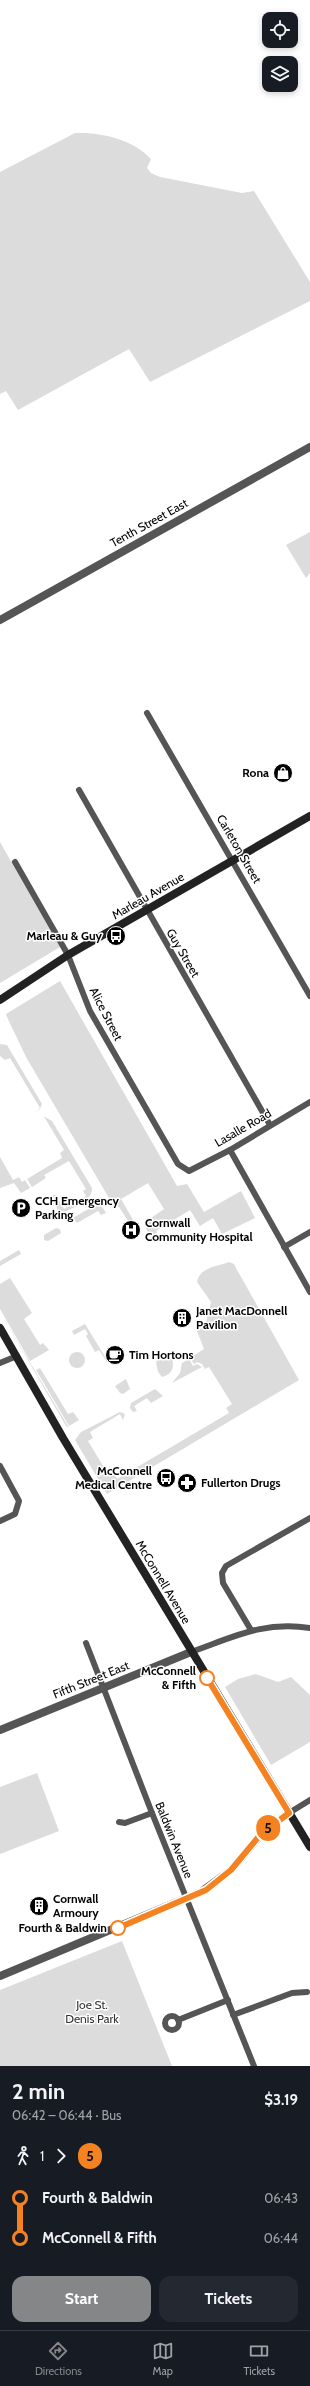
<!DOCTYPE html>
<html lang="en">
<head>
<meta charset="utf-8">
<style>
	:root { --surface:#171b24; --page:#242831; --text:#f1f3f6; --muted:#9ea1a6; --line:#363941; --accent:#858687 }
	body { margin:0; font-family:Cabin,sans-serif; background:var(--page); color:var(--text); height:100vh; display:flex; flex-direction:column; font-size:15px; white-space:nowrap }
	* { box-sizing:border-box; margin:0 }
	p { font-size:13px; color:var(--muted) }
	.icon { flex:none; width:22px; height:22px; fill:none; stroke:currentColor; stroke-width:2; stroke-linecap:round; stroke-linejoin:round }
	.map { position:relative; height:2066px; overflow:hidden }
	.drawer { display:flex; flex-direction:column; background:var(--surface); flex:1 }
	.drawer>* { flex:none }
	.badge { padding:0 8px; border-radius:13px; font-size:14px; line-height:26px }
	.controls { position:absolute; left:262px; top:12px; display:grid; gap:8px }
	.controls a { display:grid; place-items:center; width:36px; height:36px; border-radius:8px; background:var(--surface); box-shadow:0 2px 6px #0003; font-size:20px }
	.map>.badge { position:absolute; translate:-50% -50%; box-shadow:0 0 0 2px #fff }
	.legs { display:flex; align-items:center; gap:6px; height:44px; padding:0 12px; font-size:13px }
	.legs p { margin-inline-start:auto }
	.head { display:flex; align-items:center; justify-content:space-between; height:68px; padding:0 12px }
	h1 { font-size:22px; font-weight:700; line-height:30px }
	.primary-button { display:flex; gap:8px; margin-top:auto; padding:8px 12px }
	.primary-button a { flex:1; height:46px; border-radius:12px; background:var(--accent); color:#fff; font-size:16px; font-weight:700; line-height:46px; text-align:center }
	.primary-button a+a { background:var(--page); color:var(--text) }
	ul { padding:0 12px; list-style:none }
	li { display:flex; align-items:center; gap:14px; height:40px; font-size:15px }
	li i { display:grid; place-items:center; width:6px; height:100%; margin:0 5px; background:currentColor }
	li i::after { content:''; width:10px; height:10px; margin:-5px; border:3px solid; border-radius:50%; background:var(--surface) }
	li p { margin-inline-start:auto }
	li:first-child i { background:linear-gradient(#0000 50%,currentColor 0) }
	li:last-child i { background:linear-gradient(currentColor 50%,#0000 0) }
	.dock { display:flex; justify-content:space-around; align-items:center; height:56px; border-top:1px solid var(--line); background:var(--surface); font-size:11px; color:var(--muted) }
	.dock a { display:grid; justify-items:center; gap:2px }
	.dock .on { color:var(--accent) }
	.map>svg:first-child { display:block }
	.green { fill:#dcdcdc }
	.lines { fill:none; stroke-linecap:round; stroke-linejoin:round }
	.minor { stroke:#555; stroke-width:6 }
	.tertiary { stroke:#555; stroke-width:8 }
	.secondary { stroke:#222; stroke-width:8 }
	.line-1-casing { stroke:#fff; stroke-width:9 }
	.line-1 { stroke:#f58220; stroke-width:6 }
	.stop-1-dot { fill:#fff; stroke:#f58220; stroke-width:2 }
	.labels { text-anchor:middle; stroke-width:3; stroke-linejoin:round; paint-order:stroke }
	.street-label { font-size:12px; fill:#000; stroke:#fff }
	.poi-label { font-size:12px; font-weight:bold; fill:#000; stroke:#fff; text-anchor:start }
	.stop-label { font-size:12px; font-weight:bold; fill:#000; stroke:#fff; text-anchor:end }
	.park-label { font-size:12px; fill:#333; stroke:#fff }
</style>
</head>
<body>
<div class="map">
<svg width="310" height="2066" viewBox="0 0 310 2066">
	<rect width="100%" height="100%" fill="#fff"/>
	<g class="green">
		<path d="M75 133C100 132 133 139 151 159L147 168 151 173 160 177 242 193 254 191 310 282V301L150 382 129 349 18 410 6 391 0 394V172Z"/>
		<path d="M310 532V573L306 578 286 545Z"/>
		<path d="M0 842 60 947 0 983Z"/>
		<path d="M60 981 177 1186 187 1184 204 1212 241 1191 255 1218 222 1234 213 1218 200 1226 190 1210 156 1231 157 1233 152 1235 148 1233 144 1223 164 1209 148 1183 121 1199 140 1232 134 1230 119 1207 109 1198 26 1057 7 1017 6 1014Z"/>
		<path d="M0 1044 7 1045 42 1104 40 1109 36 1112 40 1108 10 1058 5 1060 0 1056Z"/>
		<path d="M45 1117 52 1121 92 1188C93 1201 74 1207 65 1212L58 1210 51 1197 55 1194 64 1209 86 1196 83 1191 86 1189 69 1161 44 1175 46 1178 32 1187 27 1179 62 1158 60 1153 64 1150 45 1118H43Z"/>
		<path d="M0 1157 13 1180 19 1177 22 1182 25 1180 30 1188 21 1193 14 1183 0 1188Z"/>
		<path d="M95 1205H101L106 1213 101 1215 98 1211 77 1223 73 1218Z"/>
		<path d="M56 1228 60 1229 61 1233 48 1241 44 1240V1235Z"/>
		<path d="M19 1250 21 1254 0 1266V1261Z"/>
		<path d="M229 1262 234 1264 236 1268 299 1380 107 1494 75 1440 81 1432 120 1412 125 1414 123 1420 120 1414 90 1432 93 1438 88 1441 108 1474 113 1471 117 1479 229 1413 226 1408 232 1404 209 1367 205 1369 202 1364 197 1362 194 1364 190 1358 204 1349 197 1331 205 1326 211 1302 197 1282C200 1267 216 1267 229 1262Z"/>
		<path d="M10 1278 32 1313 24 1319 40 1345 43 1343 49 1350 30 1361 0 1309V1284Z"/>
		<path d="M0 1312 69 1428 66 1426Z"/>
		<path d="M85 1324 107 1360H111L107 1362 99 1350 95 1352 86 1336 88 1334 85 1329 74 1335 72 1331Z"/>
		<circle cx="77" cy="1360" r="8"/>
		<path d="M165 1355 172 1359C175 1368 171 1375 162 1377L158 1372 156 1362 160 1356Z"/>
		<path d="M189 1359 193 1366 197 1364 202 1367 172 1383 180 1373 182 1363Z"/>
		<path d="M40 1368 68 1414 73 1412 79 1420 69 1426 36 1370Z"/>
		<path d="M126 1379 130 1389 123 1394 120 1393 115 1386Z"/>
		<path d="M155 1389 163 1396 151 1403 147 1398 134 1406 137 1411 133 1412 130 1408 131 1403Z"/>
		<path d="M256 1674 278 1682 291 1677 310 1695V1742L271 1765 225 1687 238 1679Z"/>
		<path d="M37 1773 59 1831 0 1854V1787Z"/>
		<path d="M122 1941 172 2066H0V1990Z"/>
	</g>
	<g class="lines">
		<g class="minor">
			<path d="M147 713 310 996"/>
			<path d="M79 790 270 1125"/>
			<path d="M15 862 68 955 90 1011 178 1164 189 1171 230 1150 310 1102"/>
			<path d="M230 1150 310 1292"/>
			<path d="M284 1247 310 1232"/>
			<path d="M0 1363 17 1356"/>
			<path d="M0 1466 19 1501 15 1514 0 1521"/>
			<path d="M251 1630 223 1583 222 1573 226 1566 310 1518"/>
			<path d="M86 1643 152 1813 254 2066"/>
			<path d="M191 1652C234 1637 262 1621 310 1628"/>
			<path d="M289 1813 310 1800"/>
			<path d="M119 1822 125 1823 152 1813"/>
			<path d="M233 2015 292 1993 307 1992"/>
			<circle cx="172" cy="2023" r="7"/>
			<path d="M178 2020 228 2000"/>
		</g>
		<g class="tertiary">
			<path d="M0 620 310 447"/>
			<path d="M0 1730 191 1652"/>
			<path d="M0 1976 201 1892 231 1870 264 1831 289 1813"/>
		</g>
		<g class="secondary">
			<path d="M0 1000 68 955 310 816"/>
			<path d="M0 1328 63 1438 310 1847"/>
		</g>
	</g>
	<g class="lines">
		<defs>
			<path id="line-1" d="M118 1928 206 1890 231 1870 260 1835 289 1813 207 1678"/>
		</defs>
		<use href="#line-1" class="line-1-casing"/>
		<use href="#line-1" class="line-1"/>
	</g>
	<defs>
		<symbol id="shop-disc" viewBox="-11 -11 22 22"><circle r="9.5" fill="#000" stroke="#fff"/><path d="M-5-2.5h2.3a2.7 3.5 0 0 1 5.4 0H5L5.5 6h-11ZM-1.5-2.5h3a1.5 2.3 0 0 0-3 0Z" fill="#fff"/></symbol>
		<symbol id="bus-disc" viewBox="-11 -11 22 22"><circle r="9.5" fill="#000" stroke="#fff"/><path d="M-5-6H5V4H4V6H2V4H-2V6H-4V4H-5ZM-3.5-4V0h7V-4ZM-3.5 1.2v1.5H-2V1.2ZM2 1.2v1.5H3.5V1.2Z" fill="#fff"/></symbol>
		<symbol id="parking-disc" viewBox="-11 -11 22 22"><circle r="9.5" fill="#000" stroke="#fff"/><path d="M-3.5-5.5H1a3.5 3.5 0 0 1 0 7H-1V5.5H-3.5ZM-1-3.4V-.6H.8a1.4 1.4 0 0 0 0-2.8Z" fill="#fff"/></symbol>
		<symbol id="hospital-disc" viewBox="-11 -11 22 22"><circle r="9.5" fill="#000" stroke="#fff"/><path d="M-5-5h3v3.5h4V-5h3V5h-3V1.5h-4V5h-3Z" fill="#fff"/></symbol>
		<symbol id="building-disc" viewBox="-11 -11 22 22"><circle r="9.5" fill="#000" stroke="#fff"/><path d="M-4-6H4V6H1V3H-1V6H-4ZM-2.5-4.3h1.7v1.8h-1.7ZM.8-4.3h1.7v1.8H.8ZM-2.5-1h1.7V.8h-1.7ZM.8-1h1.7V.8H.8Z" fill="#fff"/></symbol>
		<symbol id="cafe-disc" viewBox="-11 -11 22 22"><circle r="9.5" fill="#000" stroke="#fff"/><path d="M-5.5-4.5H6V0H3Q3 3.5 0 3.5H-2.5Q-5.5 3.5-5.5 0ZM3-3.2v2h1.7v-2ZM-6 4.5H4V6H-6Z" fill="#fff"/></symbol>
		<symbol id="pharmacy-disc" viewBox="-11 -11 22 22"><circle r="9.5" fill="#000" stroke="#fff"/><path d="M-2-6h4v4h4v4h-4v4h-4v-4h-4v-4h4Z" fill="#fff"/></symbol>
	</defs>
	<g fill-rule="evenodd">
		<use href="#shop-disc" x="272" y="762" width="22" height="22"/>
		<use href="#bus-disc" x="105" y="925" width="22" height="22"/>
		<use href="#parking-disc" x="10" y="1197" width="22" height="22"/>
		<use href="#hospital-disc" x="120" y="1219" width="22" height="22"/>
		<use href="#building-disc" x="171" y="1307" width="22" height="22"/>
		<use href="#cafe-disc" x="104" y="1344" width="22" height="22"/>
		<use href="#bus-disc" x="155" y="1467" width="22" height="22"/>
		<use href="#pharmacy-disc" x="176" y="1472" width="22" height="22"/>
		<use href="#building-disc" x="28" y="1895" width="22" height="22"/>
	</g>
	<g class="stop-1-dot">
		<circle cx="207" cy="1678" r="7"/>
		<circle cx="118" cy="1928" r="7"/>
	</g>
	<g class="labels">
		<g class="street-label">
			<text transform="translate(149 523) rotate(-29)" y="4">Tenth Street East</text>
			<text transform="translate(239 849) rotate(60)" y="4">Carleton Street</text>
			<text transform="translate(148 896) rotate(-30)" y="4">Marleau Avenue</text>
			<text transform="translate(183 953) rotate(60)" y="4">Guy Street</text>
			<text transform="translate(106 1014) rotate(63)" y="4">Alice Street</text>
			<text transform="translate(243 1128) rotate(-30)" y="4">Lasalle Road</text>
			<text transform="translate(163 1582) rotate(59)" y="4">McConnell Avenue</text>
			<text transform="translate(91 1680) rotate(-22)" y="4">Fifth Street East</text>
			<text transform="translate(174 1840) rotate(68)" y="4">Baldwin Avenue</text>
		</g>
		<g class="poi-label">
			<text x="269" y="777" text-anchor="end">Rona</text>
			<text x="102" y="940" text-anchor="end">Marleau &amp; Guy</text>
			<text x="35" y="1205">CCH Emergency<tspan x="35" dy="14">Parking</tspan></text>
			<text x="145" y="1227">Cornwall<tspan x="145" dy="14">Community Hospital</tspan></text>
			<text x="196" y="1315">Janet MacDonnell<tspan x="196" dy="14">Pavilion</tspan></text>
			<text x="129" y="1359">Tim Hortons</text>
			<text x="152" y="1475" text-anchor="end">McConnell<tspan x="152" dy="14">Medical Centre</tspan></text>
			<text x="201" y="1487">Fullerton Drugs</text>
			<text x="53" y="1903">Cornwall<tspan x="53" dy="14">Armoury</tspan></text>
		</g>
		<g class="stop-label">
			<text x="196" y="1675">McConnell<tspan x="196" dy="14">&amp; Fifth</tspan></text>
			<text x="107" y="1932">Fourth &amp; Baldwin</text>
		</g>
		<g class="park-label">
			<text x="92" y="2009">Joe St.<tspan x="92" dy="14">Denis Park</tspan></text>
		</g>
	</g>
</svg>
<div class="controls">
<a><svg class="icon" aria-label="locate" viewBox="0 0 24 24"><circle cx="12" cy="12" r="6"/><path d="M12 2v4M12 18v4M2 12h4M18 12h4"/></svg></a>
<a><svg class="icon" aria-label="layers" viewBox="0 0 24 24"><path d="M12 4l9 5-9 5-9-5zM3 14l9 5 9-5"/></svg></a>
</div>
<b class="badge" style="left:268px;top:1828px;background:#f58220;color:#111">5</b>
</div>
<section class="drawer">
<div class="head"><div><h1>2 min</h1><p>06:42 – 06:44 · Bus</p></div><b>$3.19</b></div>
<div class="legs"><svg class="icon" aria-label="walk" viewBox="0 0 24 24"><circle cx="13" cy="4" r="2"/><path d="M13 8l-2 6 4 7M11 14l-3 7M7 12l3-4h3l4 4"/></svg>1<svg class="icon" aria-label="forward" viewBox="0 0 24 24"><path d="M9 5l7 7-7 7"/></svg><b class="badge" style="background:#f58220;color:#111">5</b></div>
<ul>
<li><i style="color:#f58220"></i><b>Fourth &amp; Baldwin</b><p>06:43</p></li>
<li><i style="color:#f58220"></i><b>McConnell &amp; Fifth</b><p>06:44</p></li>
</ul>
<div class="primary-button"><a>Start</a><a>Tickets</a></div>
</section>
<nav class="dock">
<a class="on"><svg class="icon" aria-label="directions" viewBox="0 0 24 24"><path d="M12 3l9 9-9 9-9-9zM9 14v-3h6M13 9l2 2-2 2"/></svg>Directions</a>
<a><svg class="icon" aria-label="map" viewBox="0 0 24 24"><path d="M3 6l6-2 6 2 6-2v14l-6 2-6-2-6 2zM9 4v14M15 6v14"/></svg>Map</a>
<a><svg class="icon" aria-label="tickets" viewBox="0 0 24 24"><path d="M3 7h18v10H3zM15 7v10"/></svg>Tickets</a>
</nav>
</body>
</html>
